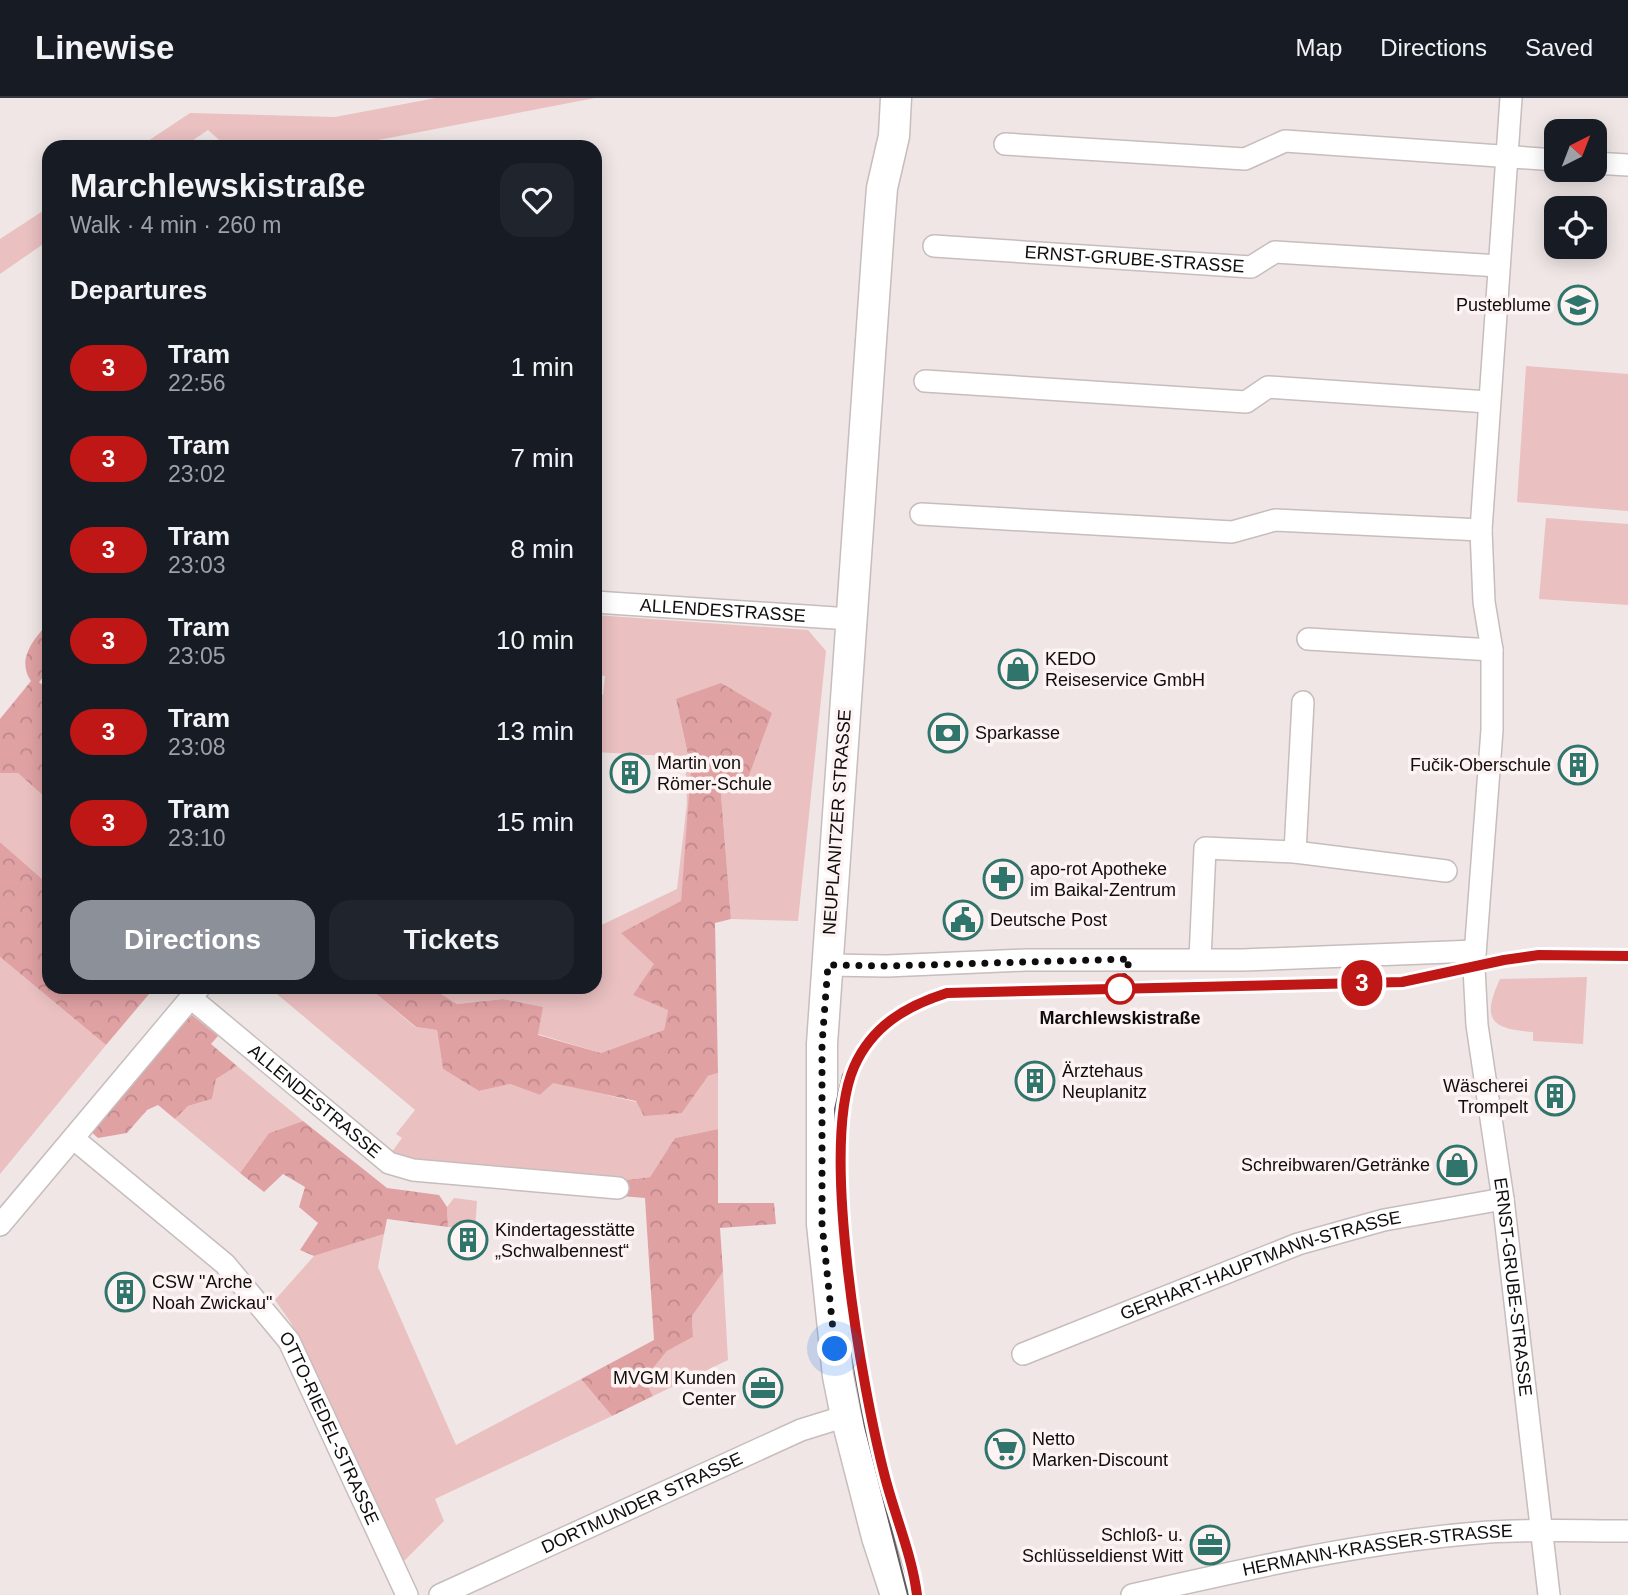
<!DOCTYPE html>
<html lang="en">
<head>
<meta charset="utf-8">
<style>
	:root { --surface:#171b24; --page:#20242c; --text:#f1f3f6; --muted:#9ea1a6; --line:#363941; --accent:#8c9099 }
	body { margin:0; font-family:Helvetica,sans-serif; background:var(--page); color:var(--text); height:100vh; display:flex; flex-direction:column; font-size:26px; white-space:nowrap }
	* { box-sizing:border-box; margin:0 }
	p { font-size:23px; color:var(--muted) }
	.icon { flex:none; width:38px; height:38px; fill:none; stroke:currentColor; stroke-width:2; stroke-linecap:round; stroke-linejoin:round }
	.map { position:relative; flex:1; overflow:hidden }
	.details { position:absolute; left:42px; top:42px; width:560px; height:854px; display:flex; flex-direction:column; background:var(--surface); border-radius:21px; box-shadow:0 4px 18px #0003 }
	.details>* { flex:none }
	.badge { padding:0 14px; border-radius:23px; font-size:24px; line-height:46px }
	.needle { width:46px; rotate:42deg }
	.buttons { position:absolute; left:1544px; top:21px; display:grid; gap:14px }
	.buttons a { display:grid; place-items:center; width:63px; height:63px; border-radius:14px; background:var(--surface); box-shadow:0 4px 18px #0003; font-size:35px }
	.you { position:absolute; width:35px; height:35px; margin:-18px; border:5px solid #fff; border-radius:50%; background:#1a73e8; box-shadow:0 0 0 10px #1a73e833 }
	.map>.badge { position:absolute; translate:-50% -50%; box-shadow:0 0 0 4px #fff }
	h2 { padding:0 28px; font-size:26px; line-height:63px }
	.round { display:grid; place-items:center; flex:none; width:74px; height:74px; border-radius:21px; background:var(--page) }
	.head { display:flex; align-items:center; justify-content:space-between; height:119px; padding:0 28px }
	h1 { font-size:33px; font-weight:700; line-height:52px }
	.primary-button { display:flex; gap:14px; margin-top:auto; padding:14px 28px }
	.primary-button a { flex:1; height:80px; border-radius:21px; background:var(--accent); color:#fff; font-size:28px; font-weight:700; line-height:80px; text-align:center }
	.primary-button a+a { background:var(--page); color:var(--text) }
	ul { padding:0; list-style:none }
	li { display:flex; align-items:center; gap:21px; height:91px; padding:0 28px }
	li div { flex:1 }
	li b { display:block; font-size:26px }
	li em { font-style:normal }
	li .badge { min-width:77px; font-weight:700; text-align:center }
	header { display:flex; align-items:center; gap:42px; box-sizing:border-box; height:98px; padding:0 35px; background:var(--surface); border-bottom:2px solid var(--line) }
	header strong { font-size:33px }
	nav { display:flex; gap:38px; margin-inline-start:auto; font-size:24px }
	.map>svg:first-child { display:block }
	.grass { fill:#eac0c1 }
	.forest { fill:url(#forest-crowns) }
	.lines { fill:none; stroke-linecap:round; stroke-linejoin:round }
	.street-casing { stroke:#c7bdbd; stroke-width:24 }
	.secondary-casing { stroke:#c7bdbd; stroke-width:33 }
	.street { stroke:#fff; stroke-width:21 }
	.secondary { stroke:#fff; stroke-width:30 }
	.tram { stroke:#605a5a; stroke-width:2 }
	.line-casing { stroke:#fff; stroke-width:16 }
	.line { stroke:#be1716; stroke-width:10 }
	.walk { stroke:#100d0d; stroke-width:7; stroke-dasharray:0 12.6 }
	.stop-dot { fill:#fff; stroke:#be1716; stroke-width:3.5 }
	.labels { text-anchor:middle; stroke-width:7; stroke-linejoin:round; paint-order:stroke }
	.street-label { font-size:18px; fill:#100d0d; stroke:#fef3f3 }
	.poi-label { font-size:18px; fill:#100d0d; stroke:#fef3f3; text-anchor:start }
	.stop-label { font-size:18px; font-weight:bold; fill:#100d0d; stroke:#fef3f3 }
</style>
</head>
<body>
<header>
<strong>Linewise</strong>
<nav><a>Map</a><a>Directions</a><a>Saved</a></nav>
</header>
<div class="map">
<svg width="1628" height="1497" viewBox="0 0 1628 1497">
	<defs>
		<pattern id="forest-crowns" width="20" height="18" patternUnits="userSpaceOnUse" patternTransform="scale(1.75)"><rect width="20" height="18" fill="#e0a1a3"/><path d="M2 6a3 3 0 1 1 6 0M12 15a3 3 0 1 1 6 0" fill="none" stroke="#bf898b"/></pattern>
	</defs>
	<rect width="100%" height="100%" fill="#f0e6e6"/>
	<g class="grass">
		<path d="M436 0H595L342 49H227L208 32 183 49H139L190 15 335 19Z"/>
		<path d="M49 109V142L0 176V141Z"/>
		<path d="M1526 268 1628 276V413L1517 404Z"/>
		<path d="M1546 420 1628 426V507L1539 501Z"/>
		<path d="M595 517 808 532 826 553 798 823 731 821 721 696 676 601 691 671 690 705 681 803 654 867 668 912 664 932 601 955 538 936 542 909 503 901 457 906 430 889H595V830L677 791 687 705 685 659 595 654 598 597H603L605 578 595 577Z"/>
		<path d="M0 675H18L49 703V787L0 744Z"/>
		<path d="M0 859 106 947 0 1076Z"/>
		<path d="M1587 879 1583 946 1533 943V934C1491 931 1481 922 1500 881Z"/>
		<path d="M274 889H368L415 929 437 932 443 971 479 993 510 986 540 997 553 984 682 1015 708 978 718 975V1031L675 1040 650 1079 617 1083 411 1066 389 1058 402 1040 396 1036 415 1012 271 891Z"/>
		<path d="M237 968 303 1023 269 1035 240 1075 175 1021 188 1008 212 1001 216 981Z"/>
		<path d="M454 1100 477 1103 475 1132 448 1129 447 1109Z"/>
		<path d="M384 1136 378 1169 456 1347 581 1281 612 1318 435 1401 444 1423 404 1463 291 1225 275 1202 314 1158Z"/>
		<path d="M723 1174 728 1262 653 1298 644 1281 667 1253 693 1239 692 1218Z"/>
	</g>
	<g class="forest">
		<path d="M49 524V572L39 584 49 593V703L18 675H0V621L31 583C16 561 34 541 49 524Z"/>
		<path d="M721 585 772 615 744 691 721 696 731 821 715 825 718 975 708 978 682 1015 644 1018 636 1003 553 985 540 997 510 986 479 993 443 971 437 932 416 929 368 889H430L457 906 503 901 543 909 538 937 601 955 664 932 668 912 633 897 654 866 621 835 681 803 691 671 676 601Z"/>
		<path d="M0 744 49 787V889H155L106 947 0 859Z"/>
		<path d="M192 917 218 938 211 946 237 968 216 981 212 1001 188 1008 175 1021 158 1007 147 1012 127 1035 98 1040 89 1032 175 927 185 924Z"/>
		<path d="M303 1023 387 1090 439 1097 447 1109 448 1129 387 1121 384 1136 314 1158 300 1152 318 1125 299 1109 305 1089 283 1076 264 1094 240 1075 269 1035Z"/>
		<path d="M718 1031V1105H774L776 1126 720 1130 723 1174 692 1218 693 1239 667 1253 644 1281 653 1298 612 1318 581 1281 654 1242 645 1100 621 1098 617 1083 650 1079 675 1040Z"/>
	</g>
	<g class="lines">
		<defs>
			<g id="street">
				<path id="s1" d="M1511 0 1481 432 1484 504 1492 552V632L1474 870 1477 927 1503 1101 1549 1497"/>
				<path d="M1005 46 1245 61 1285 43 1556 62"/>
				<path d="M1594 65 1628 67"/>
				<path id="s2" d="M934 148 1251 169 1275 154 1499 168"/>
				<path d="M925 283 1246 304 1268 289 1488 304"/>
				<path d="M921 416 1232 434 1275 422 1481 432"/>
				<path id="s3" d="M595 504 850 521"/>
				<path d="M1308 541 1492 552"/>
				<path d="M1295 754 1303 604"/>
				<path d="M1200 861 1205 750 1295 754 1446 773"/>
				<path d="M828 867 887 868 1025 862H1243L1475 853"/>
				<path id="s4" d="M191 900 389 1065 413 1072 618 1090"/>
				<path id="s5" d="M74 1041 225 1166 289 1243 407 1497"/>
				<path d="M0 1127 199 890"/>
				<path id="s6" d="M1023 1256 1298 1146 1384 1122 1503 1101"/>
				<path id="s7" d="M440 1497 801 1332 846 1318"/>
				<path id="s8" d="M1132 1497C1250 1470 1368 1443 1489 1434 1535 1431 1582 1433 1628 1433"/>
			</g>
			<path id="secondary" d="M896 0 894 38 882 90 879 128 822 946V1126L838 1278 846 1318 877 1439 896 1497"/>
		</defs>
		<use href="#street" class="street-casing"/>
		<use href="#secondary" class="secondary-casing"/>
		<use href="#street" class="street"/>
		<use href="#secondary" class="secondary"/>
		<path class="tram" d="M908 1497 865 1329 855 1275 844 1188 835 1011 843 977 861 945 887 919 915 902 947 891 1120 884 1402 879 1502 856 1537 852 1628 853"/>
	</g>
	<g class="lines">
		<defs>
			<path id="line" d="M917 1497C912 1457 895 1418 885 1379 862 1291 819 1049 854 969 872 928 906 908 947 895L1402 884 1504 862 1539 857 1628 858"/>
		</defs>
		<use href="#line" class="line-casing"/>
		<use href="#line" class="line"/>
		<path class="walk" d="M835 1251 822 1126V946L828 867 887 868 1130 861 1120 891"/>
	</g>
	<defs>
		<symbol id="school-ring" viewBox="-11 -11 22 22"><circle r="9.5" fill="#fef3f3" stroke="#30756b" stroke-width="1.5"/><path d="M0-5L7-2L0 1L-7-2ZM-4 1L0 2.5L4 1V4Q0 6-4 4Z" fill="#30756b"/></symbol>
		<symbol id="shop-ring" viewBox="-11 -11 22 22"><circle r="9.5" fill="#fef3f3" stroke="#30756b" stroke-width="1.5"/><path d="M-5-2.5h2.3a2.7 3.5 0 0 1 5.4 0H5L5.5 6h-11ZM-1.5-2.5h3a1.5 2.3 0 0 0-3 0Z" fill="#30756b"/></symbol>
		<symbol id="bank-ring" viewBox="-11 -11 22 22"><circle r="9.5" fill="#fef3f3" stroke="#30756b" stroke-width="1.5"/><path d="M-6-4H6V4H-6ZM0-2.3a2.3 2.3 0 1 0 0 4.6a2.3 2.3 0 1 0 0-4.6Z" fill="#30756b"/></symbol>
		<symbol id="building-ring" viewBox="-11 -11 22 22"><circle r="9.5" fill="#fef3f3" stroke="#30756b" stroke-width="1.5"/><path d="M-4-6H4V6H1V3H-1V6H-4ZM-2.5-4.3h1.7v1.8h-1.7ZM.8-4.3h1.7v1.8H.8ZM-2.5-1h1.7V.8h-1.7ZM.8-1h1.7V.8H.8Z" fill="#30756b"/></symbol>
		<symbol id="pharmacy-ring" viewBox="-11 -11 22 22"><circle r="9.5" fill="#fef3f3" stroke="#30756b" stroke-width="1.5"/><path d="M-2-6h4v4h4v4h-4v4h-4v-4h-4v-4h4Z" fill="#30756b"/></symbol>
		<symbol id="civic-ring" viewBox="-11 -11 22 22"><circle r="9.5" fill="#fef3f3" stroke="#30756b" stroke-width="1.5"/><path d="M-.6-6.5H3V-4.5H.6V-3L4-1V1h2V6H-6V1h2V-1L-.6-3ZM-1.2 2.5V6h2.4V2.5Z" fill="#30756b"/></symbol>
		<symbol id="office-ring" viewBox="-11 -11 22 22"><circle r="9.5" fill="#fef3f3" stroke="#30756b" stroke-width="1.5"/><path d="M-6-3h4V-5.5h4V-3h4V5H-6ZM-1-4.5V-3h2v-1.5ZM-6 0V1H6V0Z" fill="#30756b"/></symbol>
		<symbol id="supermarket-ring" viewBox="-11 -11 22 22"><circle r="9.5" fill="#fef3f3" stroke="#30756b" stroke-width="1.5"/><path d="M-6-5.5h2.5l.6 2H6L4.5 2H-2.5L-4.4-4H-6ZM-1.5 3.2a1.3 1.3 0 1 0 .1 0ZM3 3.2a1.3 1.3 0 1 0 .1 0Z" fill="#30756b"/></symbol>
	</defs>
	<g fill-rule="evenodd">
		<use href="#school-ring" x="1556" y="185" width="44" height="44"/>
		<use href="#shop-ring" x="996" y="549" width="44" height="44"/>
		<use href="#bank-ring" x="926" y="613" width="44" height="44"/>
		<use href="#building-ring" x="1556" y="645" width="44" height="44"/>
		<use href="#building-ring" x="608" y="653" width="44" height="44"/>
		<use href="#pharmacy-ring" x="981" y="759" width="44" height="44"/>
		<use href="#civic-ring" x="941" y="800" width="44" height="44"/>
		<use href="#building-ring" x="1013" y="961" width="44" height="44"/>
		<use href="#building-ring" x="1533" y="976" width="44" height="44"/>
		<use href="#shop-ring" x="1435" y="1045" width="44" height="44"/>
		<use href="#building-ring" x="446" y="1120" width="44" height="44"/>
		<use href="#building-ring" x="103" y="1172" width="44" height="44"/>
		<use href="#office-ring" x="741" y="1268" width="44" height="44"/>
		<use href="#supermarket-ring" x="983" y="1329" width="44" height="44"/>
		<use href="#office-ring" x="1188" y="1425" width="44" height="44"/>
	</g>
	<circle class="stop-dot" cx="1120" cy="891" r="14"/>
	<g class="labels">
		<g class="street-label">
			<text dy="6" stroke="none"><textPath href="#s2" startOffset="201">ERNST-GRUBE-STRASSE</textPath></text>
			<text dy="6" stroke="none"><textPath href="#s3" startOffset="128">ALLENDESTRASSE</textPath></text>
			<text transform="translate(837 724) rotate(-86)" y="6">NEUPLANITZER STRASSE</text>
			<text dy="6" stroke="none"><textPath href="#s4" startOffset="161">ALLENDESTRASSE</textPath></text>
			<text dy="6" stroke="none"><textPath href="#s6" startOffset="254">GERHART-HAUPTMANN-STRASSE</textPath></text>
			<text dy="6" stroke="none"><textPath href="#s1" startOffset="1194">ERNST-GRUBE-STRASSE</textPath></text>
			<text dy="6" stroke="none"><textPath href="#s5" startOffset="392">OTTO-RIEDEL-STRASSE</textPath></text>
			<text dy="6" stroke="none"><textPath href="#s7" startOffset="222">DORTMUNDER STRASSE</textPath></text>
			<text dy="6" stroke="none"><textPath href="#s8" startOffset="250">HERMANN-KRASSER-STRASSE</textPath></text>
		</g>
		<g class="poi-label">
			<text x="1551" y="213" text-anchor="end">Pusteblume</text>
			<text x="1045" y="567">KEDO<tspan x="1045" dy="21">Reiseservice GmbH</tspan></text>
			<text x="975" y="641">Sparkasse</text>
			<text x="657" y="671">Martin von<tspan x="657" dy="21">Römer-Schule</tspan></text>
			<text x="1551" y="673" text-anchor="end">Fučik-Oberschule</text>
			<text x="1030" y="777">apo-rot Apotheke<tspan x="1030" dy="21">im Baikal-Zentrum</tspan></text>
			<text x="990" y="828">Deutsche Post</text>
			<text x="1062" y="979">Ärztehaus<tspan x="1062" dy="21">Neuplanitz</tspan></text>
			<text x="1528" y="994" text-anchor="end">Wäscherei<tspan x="1528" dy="21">Trompelt</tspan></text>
			<text x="1430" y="1073" text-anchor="end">Schreibwaren/Getränke</text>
			<text x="495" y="1138">Kindertagesstätte<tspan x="495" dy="21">„Schwalbennest“</tspan></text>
			<text x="152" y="1190">CSW "Arche<tspan x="152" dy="21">Noah Zwickau"</tspan></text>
			<text x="736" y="1286" text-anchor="end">MVGM Kunden<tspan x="736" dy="21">Center</tspan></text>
			<text x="1032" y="1347">Netto<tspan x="1032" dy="21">Marken-Discount</tspan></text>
			<text x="1183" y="1443" text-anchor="end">Schloß- u.<tspan x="1183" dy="21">Schlüsseldienst Witt</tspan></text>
		</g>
		<g class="stop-label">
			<text x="1120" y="926">Marchlewskistraße</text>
		</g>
	</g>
</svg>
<div class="buttons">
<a><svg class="needle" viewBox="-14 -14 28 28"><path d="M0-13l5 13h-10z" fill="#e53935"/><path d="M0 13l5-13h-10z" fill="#9ea1a6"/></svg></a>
<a><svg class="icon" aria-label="locate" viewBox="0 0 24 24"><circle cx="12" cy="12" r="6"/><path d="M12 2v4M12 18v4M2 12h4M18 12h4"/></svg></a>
</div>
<div class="you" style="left:835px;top:1251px"></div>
<b class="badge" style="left:1362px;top:885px;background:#be1716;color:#fff">3</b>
<section class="details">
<div class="head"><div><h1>Marchlewskistraße</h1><p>Walk · 4 min · 260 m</p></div><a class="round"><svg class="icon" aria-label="heart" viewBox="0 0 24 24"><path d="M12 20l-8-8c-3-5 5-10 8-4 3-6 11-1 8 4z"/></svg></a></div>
<h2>Departures</h2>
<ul>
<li><span class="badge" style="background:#be1716;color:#fff">3</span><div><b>Tram</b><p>22:56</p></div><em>1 min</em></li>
<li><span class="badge" style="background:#be1716;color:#fff">3</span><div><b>Tram</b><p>23:02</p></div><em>7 min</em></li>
<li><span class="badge" style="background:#be1716;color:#fff">3</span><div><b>Tram</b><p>23:03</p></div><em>8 min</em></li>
<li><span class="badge" style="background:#be1716;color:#fff">3</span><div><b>Tram</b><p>23:05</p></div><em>10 min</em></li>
<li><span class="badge" style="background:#be1716;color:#fff">3</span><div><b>Tram</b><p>23:08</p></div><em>13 min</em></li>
<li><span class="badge" style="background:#be1716;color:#fff">3</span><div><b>Tram</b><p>23:10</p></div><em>15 min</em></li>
</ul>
<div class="primary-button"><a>Directions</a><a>Tickets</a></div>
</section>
</div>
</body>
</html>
